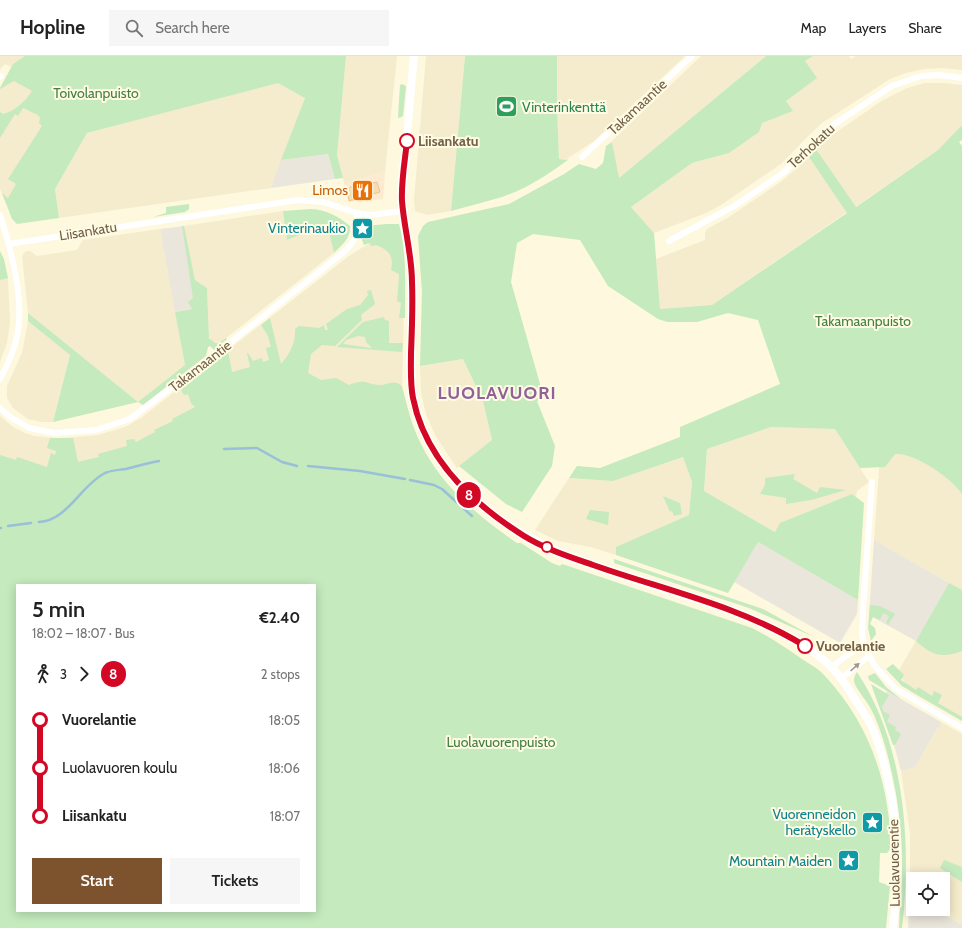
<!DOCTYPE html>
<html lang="en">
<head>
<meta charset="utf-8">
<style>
	:root { --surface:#fff; --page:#f6f6f6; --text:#222; --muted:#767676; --line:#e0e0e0; --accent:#7d532e }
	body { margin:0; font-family:Cabin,sans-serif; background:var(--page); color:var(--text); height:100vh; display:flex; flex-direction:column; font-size:15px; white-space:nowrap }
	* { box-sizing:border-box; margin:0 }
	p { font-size:13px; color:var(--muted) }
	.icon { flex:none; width:22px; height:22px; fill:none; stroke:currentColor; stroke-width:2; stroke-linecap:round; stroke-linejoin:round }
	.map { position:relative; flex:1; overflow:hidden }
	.drawer { position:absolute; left:16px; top:528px; width:300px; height:328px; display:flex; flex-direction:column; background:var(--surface); border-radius:0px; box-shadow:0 2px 10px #0003 }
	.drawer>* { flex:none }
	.badge { padding:0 8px; border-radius:13px; font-size:14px; line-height:26px }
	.tools { position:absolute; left:906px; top:816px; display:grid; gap:8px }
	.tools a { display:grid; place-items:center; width:44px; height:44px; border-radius:0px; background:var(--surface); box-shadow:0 2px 10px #0003; font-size:20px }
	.map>.badge { position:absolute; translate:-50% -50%; box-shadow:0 0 0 2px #fff }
	.legs { display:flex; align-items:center; gap:6px; height:44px; padding:0 16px; font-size:13px }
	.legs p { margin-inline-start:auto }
	.head { display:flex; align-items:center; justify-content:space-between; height:68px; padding:0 16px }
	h1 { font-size:22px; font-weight:600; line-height:30px }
	.cta { display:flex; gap:8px; margin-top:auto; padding:8px 16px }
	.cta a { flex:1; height:46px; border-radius:0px; background:var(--accent); color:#fff; font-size:16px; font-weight:600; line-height:46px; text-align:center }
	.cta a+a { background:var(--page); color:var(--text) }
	ul { padding:0 16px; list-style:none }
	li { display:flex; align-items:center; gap:14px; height:48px; font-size:15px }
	li i { display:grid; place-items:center; width:6px; height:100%; margin:0 5px; background:currentColor }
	li i::after { content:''; width:10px; height:10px; margin:-5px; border:3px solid; border-radius:50%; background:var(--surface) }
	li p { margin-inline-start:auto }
	li:first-child i { background:linear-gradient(#0000 50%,currentColor 0) }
	li:last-child i { background:linear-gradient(currentColor 50%,#0000 0) }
	header { display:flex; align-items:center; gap:24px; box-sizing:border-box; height:56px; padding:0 20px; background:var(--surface); border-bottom:1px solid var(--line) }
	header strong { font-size:19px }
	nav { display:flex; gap:22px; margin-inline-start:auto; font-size:14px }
	.search { width:280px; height:36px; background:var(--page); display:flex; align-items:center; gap:10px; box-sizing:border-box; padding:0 14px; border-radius:0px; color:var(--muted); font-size:15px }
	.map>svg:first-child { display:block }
	.residential { fill:#f5eccd }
	.commercial { fill:#fee9d1 }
	.industrial { fill:#ebe6db }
	.green { fill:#c4eabd; fill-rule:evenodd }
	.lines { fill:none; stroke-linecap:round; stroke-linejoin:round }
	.stream { stroke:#99bfd9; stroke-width:2.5 }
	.building { fill:#f3ddb5; stroke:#e7c895 }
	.minor { stroke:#fff; stroke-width:6 }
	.tertiary { stroke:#fff; stroke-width:8 }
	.oneway { fill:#a59887 }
	.line-1-casing { stroke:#fff; stroke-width:9 }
	.line-1 { stroke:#d20824; stroke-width:6 }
	.stop-1-dot { fill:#fff; stroke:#d20824; stroke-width:2 }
	.labels { text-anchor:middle; stroke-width:4; stroke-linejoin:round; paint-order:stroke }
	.park-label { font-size:14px; fill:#438040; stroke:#fffbe5 }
	.leisure-label { font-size:14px; fill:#27864d; stroke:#fffbe5; text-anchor:start }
	.street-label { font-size:14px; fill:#746146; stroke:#fffbe5 }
	.stop-label { font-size:14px; font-weight:bold; fill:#746146; stroke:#fffbe5; text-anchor:start }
	.food-label { font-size:14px; fill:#c56008; stroke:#fffbe5; text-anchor:end }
	.culture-label { font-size:14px; fill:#0d838f; stroke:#fffbe5; text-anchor:end }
	.district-label { font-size:18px; font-weight:bold; letter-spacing:1px; fill:#926198; stroke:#fffbe5 }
</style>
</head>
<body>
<header>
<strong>Hopline</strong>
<div class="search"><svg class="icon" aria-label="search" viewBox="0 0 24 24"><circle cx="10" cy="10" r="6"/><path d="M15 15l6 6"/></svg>Search here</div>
<nav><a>Map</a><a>Layers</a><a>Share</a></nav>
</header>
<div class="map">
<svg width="962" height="872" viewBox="0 0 962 872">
	<rect width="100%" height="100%" fill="#fdf8de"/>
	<g class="residential">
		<path d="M0 0H36L12 11 5 8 0 13Z"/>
		<path d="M346 0H397L385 116 344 127 337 99Z"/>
		<path d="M426 0H465L451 155 427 159 415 155 414 144Z"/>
		<path d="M557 0H685L594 85 565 104H559L557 52Z"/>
		<path d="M701 0H766L618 123 612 85Z"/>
		<path d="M813 0H849L851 3 856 0H962V14L942 12 924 13 906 17 890 23 822 67 809 79 781 108 721 149 706 157 654 177 631 151 692 107 729 97 762 67 792 55 786 45 805 5Z"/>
		<path d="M7 20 62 52 6 148 0 133V32Z"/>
		<path d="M278 26 305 42 271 132 59 162 55 133 87 77Z"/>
		<path d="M925 27H944L962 29V69L938 94 855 151 816 93 831 80 883 44 907 32Z"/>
		<path d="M809 101 847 156 712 249 660 253 656 203 705 184V177L707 173 729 161 782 125Z"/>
		<path d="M283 155 287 184 327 168 334 197 221 286 215 287 212 285 209 280 207 232 195 224 184 170Z"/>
		<path d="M160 173 185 309 138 346 28 257 22 200 26 195H30L37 200 77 194 83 184Z"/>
		<path d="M376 183 401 193 397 245 404 248 402 333 398 340 205 312 349 200Z"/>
		<path d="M8 222 10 267 7 287 0 306V224Z"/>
		<path d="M28 265 70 299 53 366H41L28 363 13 352 7 342V330L22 297Z"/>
		<path d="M463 303 483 345 492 384 457 412 435 379 426 358 421 337 420 310Z"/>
		<path d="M187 326 192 332 199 376 73 423 63 382 98 379 125 371 141 362Z"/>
		<path d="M0 360 13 371 25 377 35 380 56 382 67 428 0 427Z"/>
		<path d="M771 371 835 373 869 426 857 435 856 441 852 438 781 467 775 476 704 435 707 393Z"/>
		<path d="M881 386 962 417V665L911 636 898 616 949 527 874 484Z"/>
		<path d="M683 401 692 426 689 459 617 491 616 499 591 491 558 485 535 474 569 422 613 425Z"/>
		<path d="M941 666 962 678V869L935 853H943V823H913V840L910 839V778L901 715 915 711Z"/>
	</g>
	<path class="commercial" d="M385 116 383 143 361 146 349 145 344 127Z"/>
	<g class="industrial">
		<path d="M328 98 335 123 271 132 281 104Z"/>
		<path d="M184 170 200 251 175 256 160 173Z"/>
		<path d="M874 484 949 527 916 585 869 559Z"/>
		<path d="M758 486 858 544 857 558 840 587 734 526Z"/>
		<path d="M887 635 941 666 940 669 941 670 940 672 938 671 915 711 901 715 892 681 880 648Z"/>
		<path d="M910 839 913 840V853H935L962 869V872H908Z"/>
	</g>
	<g class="green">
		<path d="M25 0H346L337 99 343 122 335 123 328 98 281 104 305 42 278 27 87 77 55 133 59 162 17 168 12 163 2 137 8 142 16 128 8 123 42 70 39 67 40 62 38 59 23 52 18 60 15 58 0 82V56L3 58C15 55 25 46 32 35L14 25 0 33V32L13 8Z"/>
		<path d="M465 0H557V52L559 103 565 104 569 103C549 118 526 133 502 141 486 146 468 150 451 155Z"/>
		<path d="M766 0H813L805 5 817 22 786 45 793 55 762 67 759 76 729 97 692 107 631 151 654 177 660 253 712 249 847 157 809 101 816 93 856 151 938 94 962 69V84L959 86 962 90V438C952 422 914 396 895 398L885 411 860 412 835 373 771 371 707 393 704 435 775 476 780 467 852 438 864 447 858 544 758 486 728 537 616 499V491L689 459 692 426 683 401 613 425 569 422 577 410 600 412 680 381V371L780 328 758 264 728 257 697 266H667L658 263 608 230 580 184 533 178 517 187 511 226 544 342 537 345 555 390 552 410 522 456 506 448 459 410 492 384 483 345 463 303 420 310 422 236 418 180 423 170 428 166 509 148 564 118 579 108 596 113 603 107 606 90 612 86 619 122Z"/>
		<path d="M402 28 406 30 403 60 399 62 398 61 400 29Z"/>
		<path d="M189 148V153L185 156 153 161 166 157V151Z"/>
		<path d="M311 153C327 154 338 160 350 170 351 182 342 189 334 197L327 168 287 184 283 155Z"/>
		<path d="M387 168H399C407 198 405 231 405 262H399L401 247 397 245 399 218 391 214C394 200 389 194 376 189L372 190 369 187 364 189 362 184 365 170Z"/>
		<path d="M182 170H184L195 224 207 232 209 282 215 287H219L226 282 227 283 214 294 210 290 208 291 206 300 143 349 138 346 53 366 70 299 28 265V257L138 346 185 309 175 256 192 253 188 246 193 242Z"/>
		<path d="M0 195 4 203 8 222 0 224Z"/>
		<path d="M371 234 375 248 361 259 362 264 335 290 322 289 311 298 308 317 321 324 336 322 349 329C365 323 364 327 378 329 387 330 393 322 402 330 407 349 411 368 420 386 440 429 479 461 517 487H521L552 507 560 510 562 508 752 572C770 581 786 592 802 603 809 608 818 612 824 619 870 668 889 726 891 792L887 797H880L879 826 890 830 886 872H0V399L16 404 17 401 47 411 51 397 55 399 56 395 47 392 50 382H73L78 406 99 401 98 398 127 390 126 384 134 383 136 386 155 376 154 374 173 365 172 363 195 351 191 347 188 338 184 339 180 332 228 295 232 316 250 311 247 297H248L253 305 262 302 263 306 269 304 266 292 271 291 268 280 261 269 270 262 281 308C290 298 296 286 295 273L299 270 319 272 324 269 325 274H328L326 268 347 253 360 249 368 239 367 235ZM17 529H315V855H17Z"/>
		<path d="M384 261 385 264 389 265V287H403L402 296 337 291 363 266ZM358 280 365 281 366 286 372 292 343 288 346 284Z"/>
		<path d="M795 418 793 423 817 437 820 431 846 434 811 444 786 448V442L760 438 765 429V422Z"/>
		<path d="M663 440 680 447 682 458 674 460 672 455 670 456Z"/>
		<path d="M590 454 609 456 608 469 586 463Z"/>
		<path d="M614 503 763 553 814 581 749 552 614 507Z"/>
		<path d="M949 527 962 534V595C941 603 932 599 916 585Z"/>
		<path d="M870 549 880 550 895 558 888 569 886 567 889 560 883 557 880 564 873 561 870 568 875 572 876 578 871 585 868 572Z"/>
		<path d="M893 608 904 619 901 624 916 634 918 631 932 640 934 635 942 639 938 647 962 661V665L902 630 886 613Z"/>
		<path d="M857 616C905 688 912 789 902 872H899C899 854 902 835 902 817 903 775 897 734 886 693 882 680 878 666 871 653 867 645 855 632 854 625 854 621 855 619 857 616Z"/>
		<path d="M875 617 886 631 902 644 869 624 868 620Z"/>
		<path d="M871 628 889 639 882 651 883 655 890 659 887 666 896 671 895 674 901 678 895 689H893Z"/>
		<path d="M944 804 962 811V826L940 812Z"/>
	</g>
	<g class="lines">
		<g class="stream">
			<path d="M224 393 257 392 282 406 297 410"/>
			<path d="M308 410 360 415 405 423"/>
			<path d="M410 424 434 429 442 433 472 460"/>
			<path d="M39 466C67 465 81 429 105 417 112 414 119 414 126 413 137 410 148 407 159 405"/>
			<path d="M8 470 31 467"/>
			<path d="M0 472H1"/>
		</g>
	</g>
	<path class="building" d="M377 126 380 136 349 145 346 132Z"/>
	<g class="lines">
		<g class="minor">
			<path d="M0 21 1 20"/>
			<path d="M582 101 692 0"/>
			<path d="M0 159C11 193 25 245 17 280 14 295 7 310 0 323"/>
			<path d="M669 185 736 149 783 117 830 71 892 30 921 20 939 19 962 22"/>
			<path d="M9 188 298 144 323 146 357 157 370 159 403 155"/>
			<path d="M0 352 10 361 29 372 54 377 96 374 130 363 222 293 344 196C358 183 358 176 357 157"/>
			<path d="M872 426 863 553 862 578 864 589 874 609 896 633 962 672"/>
			<path d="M832 611 846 600 864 589"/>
			<path d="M842 622 869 600"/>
		</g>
		<path class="tertiary" d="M414 0C411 32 408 65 406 97 404 112 402 128 402 143 403 171 412 199 413 228 413 280 402 330 426 380 477 485 601 512 702 545 745 560 789 575 825 605 837 615 845 627 853 640 859 650 866 659 871 669 878 685 883 702 887 719 899 769 900 821 893 872"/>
	</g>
	<defs><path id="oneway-solid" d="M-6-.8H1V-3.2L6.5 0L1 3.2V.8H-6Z"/></defs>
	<use class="oneway" href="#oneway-solid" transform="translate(855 611) rotate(-42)"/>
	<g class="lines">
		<defs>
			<path id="line-1" d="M407 85C405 104 401 126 402 145 404 172 412 199 412 226 413 250 412 273 411 297 411 312 410 327 413 342 425 403 473 448 524 480 545 493 570 501 593 509 664 534 740 550 805 590"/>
		</defs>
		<use href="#line-1" class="line-1-casing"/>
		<use href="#line-1" class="line-1"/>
	</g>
	<defs>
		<symbol id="stadium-square" viewBox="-11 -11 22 22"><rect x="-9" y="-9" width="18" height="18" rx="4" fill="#2e9e5b" stroke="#fffbe5"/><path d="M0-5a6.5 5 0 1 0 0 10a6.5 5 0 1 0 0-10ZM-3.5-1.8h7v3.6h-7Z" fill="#fff"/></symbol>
		<symbol id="restaurant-square" viewBox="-11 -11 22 22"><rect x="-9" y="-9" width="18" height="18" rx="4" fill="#e8710a" stroke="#fffbe5"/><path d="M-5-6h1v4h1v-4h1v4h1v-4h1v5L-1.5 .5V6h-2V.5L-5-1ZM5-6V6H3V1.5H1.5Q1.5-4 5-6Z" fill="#fff"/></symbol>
		<symbol id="sight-square" viewBox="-11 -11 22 22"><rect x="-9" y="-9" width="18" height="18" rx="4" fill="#0f9aa8" stroke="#fffbe5"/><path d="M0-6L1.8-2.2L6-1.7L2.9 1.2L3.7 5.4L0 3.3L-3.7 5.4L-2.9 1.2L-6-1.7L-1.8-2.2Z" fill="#fff"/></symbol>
	</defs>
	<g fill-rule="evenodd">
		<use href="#stadium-square" x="494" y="38" width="25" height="25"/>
		<use href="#restaurant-square" x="350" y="122" width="25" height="25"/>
		<use href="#sight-square" x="350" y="160" width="25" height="25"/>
		<use href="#sight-square" x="860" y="754" width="25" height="25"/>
		<use href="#sight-square" x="836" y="792" width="25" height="25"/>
	</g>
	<g class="stop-1-dot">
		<circle cx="407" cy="85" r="7"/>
		<circle cx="547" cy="491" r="5"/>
		<circle cx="805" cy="590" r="7"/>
	</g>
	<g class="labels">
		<g class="park-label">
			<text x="96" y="42">Toivolanpuisto</text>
			<text x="863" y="270">Takamaanpuisto</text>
			<text x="501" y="691">Luolavuorenpuisto</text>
		</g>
		<g class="leisure-label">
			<text x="522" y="56">Vinterinkenttä</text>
		</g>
		<g class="street-label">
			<text transform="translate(637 51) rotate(-43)" y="5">Takamaantie</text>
			<text transform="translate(811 90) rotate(-43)" y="5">Terhokatu</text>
			<text transform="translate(88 175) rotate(-9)" y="5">Liisankatu</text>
			<text transform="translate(200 310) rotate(-38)" y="5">Takamaantie</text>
			<text transform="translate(894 807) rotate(-91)" y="5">Luolavuorentie</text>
		</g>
		<g class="stop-label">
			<text x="418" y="90">Liisankatu</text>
			<text x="816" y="595">Vuorelantie</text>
		</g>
		<g class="food-label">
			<text x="348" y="139">Limos</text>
		</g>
		<g class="culture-label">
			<text x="346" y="177">Vinterinaukio</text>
			<text x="856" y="763">Vuorenneidon<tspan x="856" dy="16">herätyskello</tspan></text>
			<text x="832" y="810">Mountain Maiden</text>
		</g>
		<g class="district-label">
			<text x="497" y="343">LUOLAVUORI</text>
		</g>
	</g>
</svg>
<div class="tools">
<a><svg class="icon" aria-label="locate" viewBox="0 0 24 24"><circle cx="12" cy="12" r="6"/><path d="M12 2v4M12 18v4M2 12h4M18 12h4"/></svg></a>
</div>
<b class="badge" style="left:469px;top:439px;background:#d20824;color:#fff">8</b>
<section class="drawer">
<div class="head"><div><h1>5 min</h1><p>18:02 – 18:07 · Bus</p></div><b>€2.40</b></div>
<div class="legs"><svg class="icon" aria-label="walk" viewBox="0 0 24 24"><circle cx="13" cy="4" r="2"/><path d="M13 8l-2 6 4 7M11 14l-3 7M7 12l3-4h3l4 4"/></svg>3<svg class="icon" aria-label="forward" viewBox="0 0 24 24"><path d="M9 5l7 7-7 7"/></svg><b class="badge" style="background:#d20824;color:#fff">8</b><p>2 stops</p></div>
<ul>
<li><i style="color:#d20824"></i><b>Vuorelantie</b><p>18:05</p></li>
<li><i style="color:#d20824"></i><span>Luolavuoren koulu</span><p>18:06</p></li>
<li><i style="color:#d20824"></i><b>Liisankatu</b><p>18:07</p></li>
</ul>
<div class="cta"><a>Start</a><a>Tickets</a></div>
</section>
</div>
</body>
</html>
